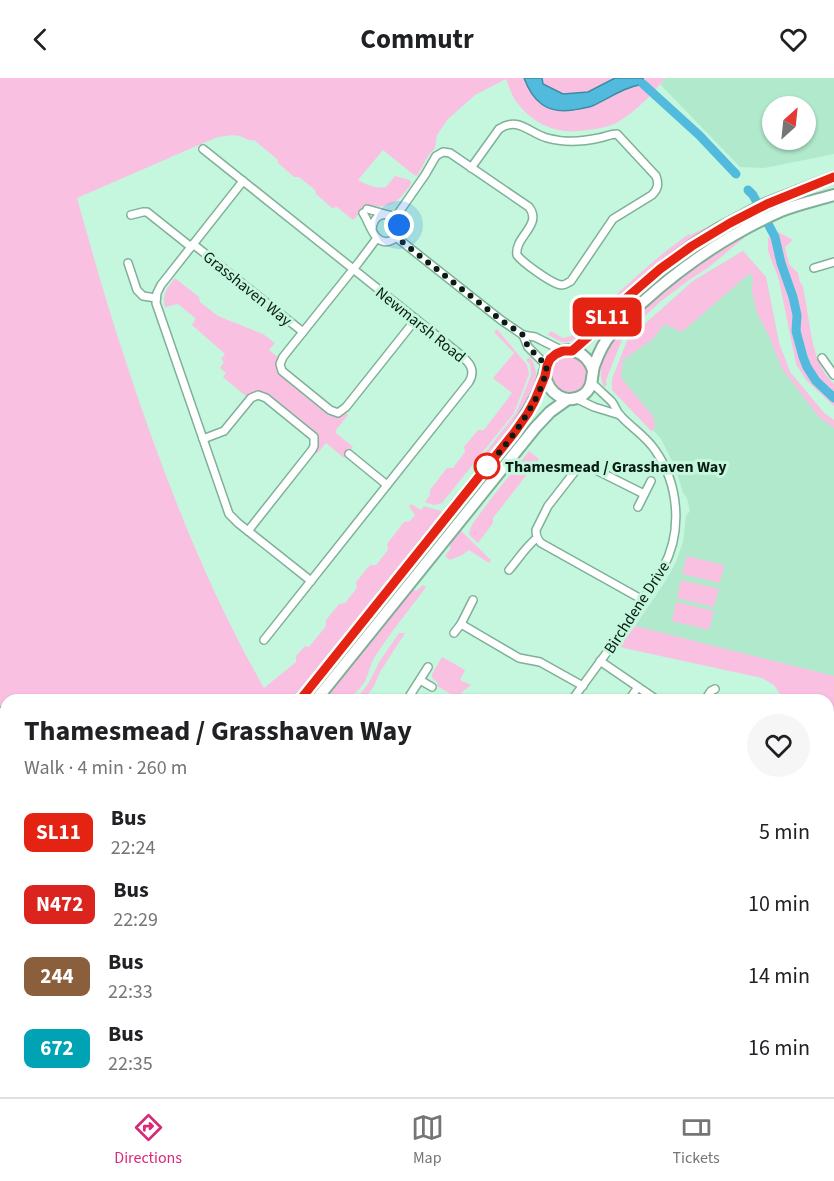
<!DOCTYPE html>
<html lang="en">
<head>
<meta charset="utf-8">
<style>
	:root { --surface:#fff; --page:#f6f6f6; --text:#202124; --muted:#757577; --line:#e0e0e0; --accent:#db2777 }
	body { margin:0; font-family:"Source Sans 3",sans-serif; background:var(--page); color:var(--text); height:100vh; display:flex; flex-direction:column; font-size:22px; white-space:nowrap }
	* { box-sizing:border-box; margin:0 }
	p { font-size:20px; color:var(--muted) }
	.icon { flex:none; width:33px; height:33px; fill:none; stroke:currentColor; stroke-width:2; stroke-linecap:round; stroke-linejoin:round }
	.map { position:relative; flex:1; overflow:hidden }
	.side { position:absolute; left:0px; top:616px; width:834px; height:404px; display:flex; flex-direction:column; background:var(--surface); border-radius:18px 18px 0 0; box-shadow:0 2px 4px #0004 }
	.side>* { flex:none }
	.badge { padding:0 12px; border-radius:9px; font-size:21px; line-height:39px }
	.needle { width:39px; rotate:27deg }
	.tools { position:absolute; left:762px; top:18px; display:grid; gap:12px }
	.tools a { display:grid; place-items:center; width:54px; height:54px; border-radius:50%; background:var(--surface); box-shadow:0 2px 4px #0004; font-size:30px }
	.you { position:absolute; width:30px; height:30px; margin:-15px; border:4px solid #fff; border-radius:50%; background:#1a73e8; box-shadow:0 0 0 9px #1a73e833 }
	.map>.badge { position:absolute; translate:-50% -50%; box-shadow:0 0 0 3px #fff }
	.round { display:grid; place-items:center; flex:none; width:63px; height:63px; border-radius:32px; background:var(--page) }
	.overview { display:flex; align-items:center; justify-content:space-between; height:102px; padding:0 24px }
	h1 { font-size:28px; font-weight:700; line-height:45px }
	ul { padding:0; list-style:none }
	li { display:flex; align-items:center; gap:18px; height:72px; padding:0 24px }
	li div { flex:1 }
	li b { display:block; font-size:22px }
	li em { font-style:normal }
	li .badge { min-width:66px; font-weight:700; text-align:center }
	header { display:flex; justify-content:space-between; align-items:center; height:78px; padding:0 24px; background:var(--surface); font-size:27px; font-weight:700 }
	.menu { display:flex; justify-content:space-around; align-items:center; height:84px; border-top:2px solid var(--line); background:var(--surface); font-size:16px; color:var(--muted) }
	.menu a { display:grid; justify-items:center; gap:3px }
	.menu .current { color:var(--accent) }
	.map>svg:first-child { display:block }
	.built { fill:#b0e9cc; fill-rule:evenodd }
	.green { fill:#fac0e2 }
	.water { fill:#52bbdd; stroke:#3c8ca1; stroke-width:1.5 }
	.lines { fill:none; stroke-linecap:round; stroke-linejoin:round }
	.canal { stroke:#52bbdd; stroke-width:9 }
	.street-casing { stroke:#80b098; stroke-width:10 }
	.secondary-casing { stroke:#80b098; stroke-width:12 }
	.primary-casing { stroke:#80b098; stroke-width:14 }
	.street { stroke:#fff; stroke-width:7 }
	.secondary { stroke:#fff; stroke-width:9 }
	.primary { stroke:#fff; stroke-width:10 }
	.line-casing { stroke:#fff; stroke-width:14 }
	.line { stroke:#e42313; stroke-width:9 }
	.walk { stroke:#0a1d14; stroke-width:6; stroke-dasharray:0 10.8 }
	.stop-dot { fill:#fff; stroke:#e42313; stroke-width:3 }
	.labels { text-anchor:middle; stroke-width:6; stroke-linejoin:round; paint-order:stroke }
	.street-label { font-size:16px; fill:#0a1d14; stroke:#c4f7dd }
	.stop-label { font-size:16px; font-weight:bold; fill:#0a1d14; stroke:#c4f7dd; text-anchor:start }
</style>
</head>
<body>
<header><svg class="icon" aria-label="back" viewBox="0 0 24 24"><path d="M15 5l-7 7 7 7"/></svg>Commutr<svg class="icon" aria-label="heart" viewBox="0 0 24 24"><path d="M12 20l-8-8c-3-5 5-10 8-4 3-6 11-1 8 4z"/></svg></header>
<div class="map">
<svg width="834" height="1019" viewBox="0 0 834 1019">
	<rect width="100%" height="100%" fill="#c4f7dd"/>
	<g class="built">
		<path d="M665 0H834V76L764 90 740 89 660 6ZM772 28H806V62H772Z"/>
		<path d="M743 173 766 199 779 265 790 294 824 335 834 342V598L635 548 667 501 676 484 683 464 686 438 690 433 687 420 683 415 676 391 661 361 654 353 647 341 612 301 628 261 693 203Z"/>
		<path d="M0 708 6 712V1014H324L320 1019H0Z"/>
		<path d="M355 1014H446L451 1019H352Z"/>
	</g>
	<g class="green">
		<path d="M0 0H665C652 17 636 33 618 44 609 49 597 51 587 52 557 57 533 47 515 22 511 16 509 8 506 1L475 17 448 41 437 57 435 70 428 78 417 98 414 97 383 72 358 102C368 107 375 111 386 109L395 98 410 102 411 106C399 123 391 132 368 127L353 142 337 129 332 130 316 116 315 112 299 99H294L278 85 277 81 254 62C247 63 246 60 240 58 232 56 223 58 215 60L77 120C91 170 105 220 121 269 159 386 203 503 264 610L296 584V578L305 568 309 569 326 548V542L339 526 345 525 357 510 356 504 370 487H376L388 472 387 466 404 444 410 443 415 437 409 428 411 426 421 432 424 428C430 431 438 431 443 434L293 622H6V631L0 629Z"/>
		<path d="M711 147 712 150 659 186 640 201 603 237 578 259 568 264H562L548 257 551 253 563 260 571 258C610 224 646 186 689 156L690 157Z"/>
		<path d="M778 154 793 162 785 169 789 186 798 195 800 205 802 206C811 239 808 281 834 306V328L806 302 796 286 779 202 768 173V160Z"/>
		<path d="M743 158 744 160 709 189 689 202 660 224 624 257 606 302 607 307 604 309C598 296 601 281 608 269 614 257 625 247 635 238 667 206 704 179 743 158Z"/>
		<path d="M743 173 766 199 779 265 790 294 824 335 834 342V350L819 339 782 291 770 260 757 235 752 214 753 201 750 195 682 254 664 246 653 261 623 282 621 300 653 338 655 348 652 354 612 312V301L628 261 693 203Z"/>
		<path d="M175 200 199 219 200 224 218 238 263 256 275 265 269 272 279 280C275 288 277 291 281 298L328 336C335 339 340 338 346 335L348 337 336 352V355L353 369 344 380 326 365 318 375 315 373 318 366 317 358 267 317C260 313 253 314 247 319L223 299 226 295 220 290 224 284 221 281 225 276 192 247 195 242V240L178 226 165 229C161 217 168 209 175 200Z"/>
		<path d="M497 251 527 287 529 296 514 335 442 425 434 427 425 424 430 417V412L447 390H453L465 374 464 369 478 352H484L512 315 493 300 514 275 494 254Z"/>
		<circle cx="569" cy="296" r="18"/>
		<path d="M530 279C553 308 503 360 485 382L482 379 516 335 531 297 530 286 526 282Z"/>
		<path d="M529 373 539 381 493 440V445L478 465 469 457C469 446 484 432 490 422Z"/>
		<path d="M460 452 491 482 489 485 469 472 462 477 450 482 445 478 451 470 449 467Z"/>
		<path d="M432 464 435 466 311 622H306Z"/>
		<path d="M687 478 724 487 720 505 682 496Z"/>
		<path d="M681 502 719 511 714 529 677 520Z"/>
		<path d="M423 507 426 509C409 532 390 555 374 580 369 589 368 602 361 609 349 623 340 623 323 622L412 511 416 513Z"/>
		<path d="M676 524 714 533 709 552 672 543Z"/>
		<path d="M635 548 834 598V764L832 768 828 770V622H784L774 607 762 600 619 569Z"/>
		<path d="M399 555H405L380 594 374 608 364 622H353C367 612 372 598 380 583 386 574 393 564 399 555Z"/>
		<path d="M442 579 465 592 460 602 471 607 461 615 465 621H459L437 608 438 605 432 600V596Z"/>
		<path d="M510 1014H596L601 1019H515Z"/>
	</g>
	<g class="water">
		<path d="M524 0H542L543 6 563 16 588 14 615 0H643V6C622 10 610 20 592 28 586 30 579 31 573 32 547 36 533 24 524 0Z"/>
		<path d="M828 925 834 928V1019H601L596 1014H828Z"/>
	</g>
	<g class="lines">
		<g class="canal">
			<path d="M643 6 699 57 736 96"/>
			<path d="M748 112 753 117 775 159 781 185 793 219 797 237 796 253 803 279 807 289 816 303 834 320"/>
			<path d="M828 705 834 681"/>
		</g>
		<defs>
			<g id="street">
				<path d="M203 71 457 274C468 283 477 291 469 304L264 562"/>
				<path d="M243 103 161 207 157 215 156 225 229 436 238 445 311 503"/>
				<path d="M367 131 385 136"/>
				<path d="M363 135C370 145 374 168 390 163 393 162 396 160 397 157 409 139 374 124 372 152"/>
				<path d="M131 137 143 134H147L191 169"/>
				<path d="M395 140 425 97 436 78 443 74 450 75 529 129C543 147 514 159 517 177 522 184 553 207 562 207 566 207 567 205 571 203L613 141 652 117C658 111 659 106 656 98L617 56C611 56 605 59 599 60 581 64 565 65 547 60 529 55 518 38 499 51L471 90"/>
				<path d="M396 159 501 242 523 257 535 259 563 273"/>
				<path d="M377 160 359 184 283 279 280 286 282 293 330 332 338 335 346 329 416 241"/>
				<path d="M193 166 303 254"/>
				<path d="M128 185 137 212 143 218 156 220"/>
				<path d="M814 190 834 184"/>
				<path d="M523 257 528 269 547 288"/>
				<path d="M822 280 834 297"/>
				<path d="M575 320 594 329 620 337"/>
				<path d="M203 361 224 353 251 320 258 317 266 320 314 359V368L312 372 248 453"/>
				<path d="M349 376 387 407"/>
				<path d="M638 429 651 403"/>
				<path d="M509 492C517 483 527 467 537 460"/>
				<path d="M643 522 541 465C537 461 536 458 536 452L548 428 576 392 582 389H590L644 416"/>
				<path d="M461 546 473 522"/>
				<path d="M454 555 461 546 519 580 540 584 583 608"/>
				<path d="M600 583 657 622"/>
				<path d="M420 602 432 609"/>
				<path d="M407 622 428 589"/>
				<path d="M572 622C592 595 612 568 631 540 642 523 654 507 663 490 683 453 679 406 655 372 645 357 630 349 619 336 616 332 615 328 612 324 606 318 598 311 592 305"/>
				<path d="M629 622 638 609"/>
				<path d="M705 622 711 613 715 611"/>
				<path d="M828 850 834 844"/>
				<path d="M0 997 6 990"/>
			</g>
			<path id="secondary" d="M339 1019 343 1014"/>
			<g id="primary">
				<path d="M572 273 588 259 622 224 660 191 691 168 718 151 765 126 834 99"/>
				<path d="M545 298C549 315 565 328 583 317 594 309 591 299 594 288 598 277 603 265 611 256 621 244 632 234 644 223 684 187 731 155 781 133 798 126 817 122 834 117"/>
				<path d="M300 622 514 355C524 340 533 326 540 310 543 302 545 290 549 283 563 264 586 272 593 292"/>
				<path d="M316 622 535 350 550 334 568 321"/>
				<path d="M0 635 6 637"/>
				<path d="M0 650 6 652"/>
				<path d="M469 1014 474 1019"/>
				<path d="M501 1014 506 1019"/>
			</g>
		</defs>
		<use href="#street" class="street-casing"/>
		<use href="#secondary" class="secondary-casing"/>
		<use href="#primary" class="primary-casing"/>
		<use href="#street" class="street"/>
		<use href="#secondary" class="secondary"/>
		<use href="#primary" class="primary"/>
	</g>
	<g class="lines">
		<defs>
			<path id="line" d="M300 622 514 355 528 335 535 322 545 298 547 288 550 281 556 276 563 273H572L588 259 622 224 660 191 692 168 730 145 767 126 834 99"/>
		</defs>
		<use href="#line" class="line-casing"/>
		<use href="#line" class="line"/>
		<path class="walk" d="M399 147 400 151 396 159 501 242 523 257 528 269 547 288C546 291 546 294 545 297 539 324 506 369 487 388"/>
	</g>
	<circle class="stop-dot" cx="487" cy="388" r="12"/>
	<g class="labels">
		<g class="street-label">
			<text transform="translate(248 210) rotate(39)" y="6">Grasshaven Way</text>
			<text transform="translate(421 246) rotate(39)" y="6">Newmarsh Road</text>
			<text transform="translate(636 529) rotate(-57)" y="6">Birchdene Drive</text>
		</g>
		<g class="stop-label">
			<text x="505" y="394">Thamesmead / Grasshaven Way</text>
		</g>
	</g>
</svg>
<div class="tools">
<a><svg class="needle" viewBox="-14 -14 28 28"><path d="M0-13l5 13h-10z" fill="#e53935"/><path d="M0 13l5-13h-10z" fill="#757577"/></svg></a>
</div>
<div class="you" style="left:399px;top:147px"></div>
<b class="badge" style="left:607px;top:239px;background:#e42313;color:#fff">SL11</b>
<section class="side">
<div class="overview"><div><h1>Thamesmead / Grasshaven Way</h1><p>Walk · 4 min · 260 m</p></div><a class="round"><svg class="icon" aria-label="heart" viewBox="0 0 24 24"><path d="M12 20l-8-8c-3-5 5-10 8-4 3-6 11-1 8 4z"/></svg></a></div>
<ul>
<li><span class="badge" style="background:#e42313;color:#fff">SL11</span><div><b>Bus</b><p>22:24</p></div><em>5 min</em></li>
<li><span class="badge" style="background:#dc241f;color:#fff">N472</span><div><b>Bus</b><p>22:29</p></div><em>10 min</em></li>
<li><span class="badge" style="background:#8b5e3c;color:#fff">244</span><div><b>Bus</b><p>22:33</p></div><em>14 min</em></li>
<li><span class="badge" style="background:#00a3b4;color:#fff">672</span><div><b>Bus</b><p>22:35</p></div><em>16 min</em></li>
</ul>
</section>
</div>
<nav class="menu">
<a class="current"><svg class="icon" aria-label="directions" viewBox="0 0 24 24"><path d="M12 3l9 9-9 9-9-9zM9 14v-3h6M13 9l2 2-2 2"/></svg>Directions</a>
<a><svg class="icon" aria-label="map" viewBox="0 0 24 24"><path d="M3 6l6-2 6 2 6-2v14l-6 2-6-2-6 2zM9 4v14M15 6v14"/></svg>Map</a>
<a><svg class="icon" aria-label="tickets" viewBox="0 0 24 24"><path d="M3 7h18v10H3zM15 7v10"/></svg>Tickets</a>
</nav>
</body>
</html>
